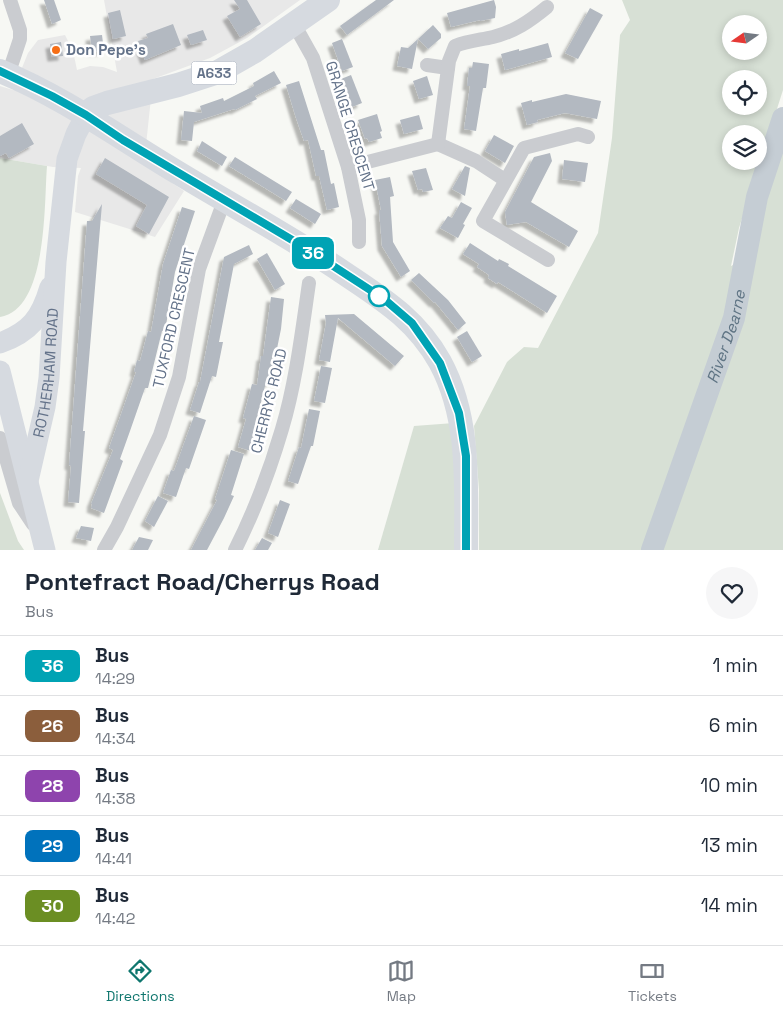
<!DOCTYPE html>
<html lang="en">
<head>
<meta charset="utf-8">
<style>
	:root { --surface:#fff; --page:#f6f6f7; --text:#1f2937; --muted:#747a83; --line:#e0e1e3; --accent:#0f766e }
	body { margin:0; font-family:"Space Grotesk",sans-serif; background:var(--page); color:var(--text); height:100vh; display:flex; flex-direction:column; font-size:19px; white-space:nowrap }
	* { box-sizing:border-box; margin:0 }
	p { font-size:16px; color:var(--muted) }
	.icon { flex:none; width:28px; height:28px; fill:none; stroke:currentColor; stroke-width:2; stroke-linecap:round; stroke-linejoin:round }
	.map { position:relative; height:550px; overflow:hidden }
	.sheet { display:flex; flex-direction:column; background:var(--surface); flex:1 }
	.sheet>* { flex:none }
	.badge { padding:0 10px; border-radius:8px; font-size:18px; line-height:32px }
	.needle { width:32px; rotate:256deg }
	.fabs { position:absolute; left:722px; top:15px; display:grid; gap:10px }
	.fabs a { display:grid; place-items:center; width:45px; height:45px; border-radius:50%; background:var(--surface); box-shadow:0 2px 8px #0003; font-size:25px }
	.map>.badge { position:absolute; translate:-50% -50%; box-shadow:0 0 0 2px #fff }
	.round { display:grid; place-items:center; flex:none; width:52px; height:52px; border-radius:26px; background:var(--page) }
	.overview { display:flex; align-items:center; justify-content:space-between; height:85px; padding:0 25px }
	h1 { font-size:24px; font-weight:800; line-height:38px }
	ul { padding:0; list-style:none }
	li { display:flex; align-items:center; gap:15px; height:60px; padding:0 25px; border-top:1px solid var(--line) }
	li div { flex:1 }
	li b { display:block; font-size:19px }
	li em { font-style:normal }
	li .badge { min-width:55px; font-weight:700; text-align:center }
	.dock { display:flex; justify-content:space-around; align-items:center; height:70px; border-top:1px solid var(--line); background:var(--surface); font-size:14px; color:var(--muted) }
	.dock a { display:grid; justify-items:center; gap:2px }
	.dock .on { color:var(--accent) }
	.map>svg:first-child { display:block }
	.built { fill:#e8e8e8 }
	.green { fill:#d7e0d5; fill-rule:evenodd }
	.lines { fill:none; stroke-linecap:round; stroke-linejoin:round }
	.river { stroke:#c5cdd4; stroke-width:22 }
	.building { fill:#b3b9c1; filter:url(#shadow) }
	.street { stroke:#caccd0; stroke-width:14 }
	.primary { stroke:#d6dae0; stroke-width:21 }
	.highway { stroke:#d6dae0; stroke-width:24 }
	.line-casing { stroke:#fff; stroke-width:11 }
	.line { stroke:#00a3b4; stroke-width:8 }
	.poi-dot { fill:#f66e16; stroke:#fff; stroke-width:2 }
	.stop-dot { fill:#fff; stroke:#00a3b4; stroke-width:2.5 }
	.labels { text-anchor:middle; stroke-width:5; stroke-linejoin:round; paint-order:stroke }
	.shield { fill:#fff; stroke:#929cac; stroke-width:1 }
	.shield-label { font-size:14px; font-weight:bold; fill:#637289 }
	.poi-label { font-size:15px; font-weight:bold; fill:#637289; stroke:#fff; text-anchor:start }
	.street-label { font-size:15px; fill:#637289; stroke:#fff }
	.water-label { font-size:16px; font-style:italic; fill:#5f7484; stroke:#fff }
</style>
</head>
<body>
<div class="map">
<svg width="783" height="550" viewBox="0 0 783 550">
	<defs>
		<filter id="shadow"><feDropShadow dx="-4.5" dy="4.5" stdDeviation="1" flood-color="#0004"/></filter>
	</defs>
	<rect width="100%" height="100%" fill="#f7f8f4"/>
	<path class="built" d="M104 0H300L247 38 210 58 153 79 144 164 184 191 155 237 75 212 78 176 81 168 53 167 0 158V86L13 90 28 53 38 40 65 35 73 51 77 70 90 66 103 67 117 72Z"/>
	<g class="green">
		<path d="M622 0H783V90L739 228 731 266 751 256 763 200 783 137V550H479V490L474 426 507 362 524 347 538 348 598 233 612 138 620 35 630 20ZM731 24H759V51H731ZM731 79H759V106H731ZM731 134H759V161H731Z"/>
		<path d="M0 158 47 166C44 203 48 309 0 317Z"/>
		<path d="M454 423 456 550H378L414 426Z"/>
		<path d="M0 493 18 541 24 550H0Z"/>
	</g>
	<g class="lines">
		<path class="river" id="s1" d="M652 550 734 318 757 197 783 118"/>
	</g>
	<g class="building">
		<path d="M44 0H54L61 20 52 24Z"/>
		<path d="M234 0H247L261 24 240 37 227 16 240 9Z"/>
		<path d="M376 0H394L347 35 340 26Z"/>
		<path d="M494 0 496 7 495 18 480 21V20L451 27 447 13Z"/>
		<path d="M590 8 603 15 578 59 565 53Z"/>
		<path d="M120 10 126 36 113 39 108 13Z"/>
		<path d="M173 24 181 45 145 60 138 41 148 38 146 34Z"/>
		<path d="M433 25 441 34V38L428 49 418 39Z"/>
		<path d="M203 30 207 40 191 45 187 35Z"/>
		<path d="M102 35 104 51 92 52 90 36Z"/>
		<path d="M342 39 353 67 342 71 332 43Z"/>
		<path d="M418 39 412 69 397 66 401 47 408 48Z"/>
		<path d="M61 42 63 56 52 57 50 44Z"/>
		<path d="M548 43 552 57 505 70 501 54 519 49V51Z"/>
		<path d="M473 62 489 64 486 88H483L476 131 464 129 470 86H467L469 68H472Z"/>
		<path d="M274 71 281 83 255 96 257 99 235 110 234 109 194 122 192 141 181 140 184 111 202 113 200 106 223 98 224 101 254 86 253 83Z"/>
		<path d="M351 75 362 103 352 107 341 79Z"/>
		<path d="M427 76 433 95 419 99 413 81Z"/>
		<path d="M299 81 321 150H324L331 184 334 183 339 207 327 210 319 176H316L308 140 304 141 296 118 286 85Z"/>
		<path d="M566 94 601 101 597 119 565 113 537 120 538 122 527 125 521 103 532 100V102Z"/>
		<path d="M377 114 382 131 380 132 382 138 369 142 367 138 365 139 358 120Z"/>
		<path d="M419 115 423 129 404 134 400 120Z"/>
		<path d="M22 123 34 144 9 158 6 153 0 156V136Z"/>
		<path d="M494 135 514 146 505 163 485 151Z"/>
		<path d="M202 141 227 157 222 166 197 151Z"/>
		<path d="M550 153 552 161 531 202 578 231 569 247 526 222 507 225 505 212 534 157Z"/>
		<path d="M235 157 292 192 286 201 229 166Z"/>
		<path d="M105 158 169 197 149 234 136 226 147 205 96 174Z"/>
		<path d="M564 160 588 163 585 182 562 179Z"/>
		<path d="M465 166 470 168 465 196 452 189Z"/>
		<path d="M426 168 433 190 423 192 422 189 418 190 412 171Z"/>
		<path d="M390 177 394 196 390 197 393 242 410 271 401 277 382 246 379 210H381L375 180Z"/>
		<path d="M296 199 321 214 315 224 290 208Z"/>
		<path d="M461 202 472 208 463 224 465 225 458 238 440 228 448 216 452 218Z"/>
		<path d="M102 204 83 431H85L79 503 68 502 71 466 69 465 87 221H92Z"/>
		<path d="M182 207 195 211 175 272 165 331H162L148 388H145L130 431 120 459 123 461 104 513 91 508 92 504H91L113 450 109 448 136 372H134L137 360 140 361 148 331 151 332 163 264Z"/>
		<path d="M470 243 498 261 499 259 509 264 508 266 557 296 547 313 498 282 497 284 488 278 489 275 477 267 479 264 463 254Z"/>
		<path d="M249 245 253 254 234 264 219 342H223L216 377 212 376 200 413 190 410 199 382H200L224 257Z"/>
		<path d="M267 253 285 284 275 290 257 259Z"/>
		<path d="M419 273 448 300 466 323 458 330 435 302 434 303 411 280Z"/>
		<path d="M271 297 284 299 281 329 270 383 266 382 255 427H257L251 451 238 447 246 419 243 418 252 384 257 385 261 356H263Z"/>
		<path d="M354 314 404 356 395 366 338 318 330 362 319 360 326 323 325 315Z"/>
		<path d="M467 331 482 356 472 362 457 337Z"/>
		<path d="M321 366 332 368 325 403 314 401Z"/>
		<path d="M309 409 320 411 313 446H311L298 484 288 481 299 447 301 448Z"/>
		<path d="M194 416 206 420 189 469 186 468 176 497 163 493 171 470 174 471Z"/>
		<path d="M231 450 244 454 231 495 234 496 224 518 207 550H191L217 500 215 499Z"/>
		<path d="M158 496 168 501 154 527 145 521Z"/>
		<path d="M280 500 290 504 278 537 268 533Z"/>
		<path d="M81 526 94 528 91 541 76 538Z"/>
		<path d="M139 537 153 540 148 550H132Z"/>
		<path d="M262 538 272 543 268 550H255Z"/>
	</g>
	<g class="lines">
		<g class="street">
			<path d="M294 24 313 58 348 167 359 220V242"/>
			<path d="M427 65 448 68"/>
			<path d="M8 75 20 39V30L10 0"/>
			<path d="M438 144 449 61 455 46C468 41 480 40 493 37 514 32 530 21 547 7"/>
			<path d="M438 144 476 161 505 180"/>
			<path d="M348 167 438 144"/>
			<path d="M548 260 483 221 524 148 578 134 588 137"/>
			<path d="M0 438 19 503 33 524"/>
			<path d="M104 550 117 527 160 435 179 377 199 269 224 201"/>
			<path d="M235 550C254 512 270 470 282 429 296 382 302 331 309 283"/>
		</g>
		<g class="primary">
			<path d="M0 343C30 332 41 318 50 287"/>
			<path d="M0 371 45 550"/>
			<path id="s2" d="M28 481 45 407 49 378 56 262 67 159 76 134 86 115"/>
		</g>
		<g class="highway">
			<path d="M0 71C64 97 121 139 180 174 233 206 287 235 338 269 379 297 415 317 440 362 471 419 466 487 466 550"/>
			<path d="M86 115 93 108 107 103 178 85 218 72 255 51 328 0"/>
		</g>
	</g>
	<g class="lines">
		<defs>
			<path id="line" d="M0 71 52 96 86 115 123 140 304 247 384 299 412 323 440 363 459 413 466 456V550"/>
		</defs>
		<use href="#line" class="line-casing"/>
		<use href="#line" class="line"/>
	</g>
	<circle class="poi-dot" cx="56" cy="50" r="5"/>
	<circle class="stop-dot" cx="379" cy="296" r="10"/>
	<g class="labels">
		<rect class="shield" x="191.5" y="61.5" width="45" height="23" rx="4"/>
		<g class="shield-label">
			<text x="214" y="78">A633</text>
		</g>
		<g class="poi-label">
			<text x="66" y="55">Don Pepe's</text>
		</g>
		<g class="street-label">
			<text transform="translate(350 126) rotate(73)" y="5">GRANGE CRESCENT</text>
			<text transform="translate(174 318) rotate(-77)" y="5">TUXFORD CRESCENT</text>
			<text dy="5" stroke="none"><textPath href="#s2" startOffset="110">ROTHERHAM ROAD</textPath></text>
			<text transform="translate(269 401) rotate(-76)" y="5">CHERRYS ROAD</text>
		</g>
		<g class="water-label">
			<text dy="6" stroke="none"><textPath href="#s1" startOffset="226">River Dearne</textPath></text>
		</g>
	</g>
</svg>
<div class="fabs">
<a><svg class="needle" viewBox="-14 -14 28 28"><path d="M0-13l5 13h-10z" fill="#e53935"/><path d="M0 13l5-13h-10z" fill="#747a83"/></svg></a>
<a><svg class="icon" aria-label="locate" viewBox="0 0 24 24"><circle cx="12" cy="12" r="6"/><path d="M12 2v4M12 18v4M2 12h4M18 12h4"/></svg></a>
<a><svg class="icon" aria-label="layers" viewBox="0 0 24 24"><path d="M12 4l9 5-9 5-9-5zM3 14l9 5 9-5"/></svg></a>
</div>
<b class="badge" style="left:313px;top:253px;background:#00a3b4;color:#fff">36</b>
</div>
<section class="sheet">
<div class="overview"><div><h1>Pontefract Road/Cherrys Road</h1><p>Bus</p></div><a class="round"><svg class="icon" aria-label="heart" viewBox="0 0 24 24"><path d="M12 20l-8-8c-3-5 5-10 8-4 3-6 11-1 8 4z"/></svg></a></div>
<ul>
<li><span class="badge" style="background:#00a3b4;color:#fff">36</span><div><b>Bus</b><p>14:29</p></div><em>1 min</em></li>
<li><span class="badge" style="background:#8b5e3c;color:#fff">26</span><div><b>Bus</b><p>14:34</p></div><em>6 min</em></li>
<li><span class="badge" style="background:#8e44ad;color:#fff">28</span><div><b>Bus</b><p>14:38</p></div><em>10 min</em></li>
<li><span class="badge" style="background:#0072bc;color:#fff">29</span><div><b>Bus</b><p>14:41</p></div><em>13 min</em></li>
<li><span class="badge" style="background:#6b8e23;color:#fff">30</span><div><b>Bus</b><p>14:42</p></div><em>14 min</em></li>
</ul>
</section>
<nav class="dock">
<a class="on"><svg class="icon" aria-label="directions" viewBox="0 0 24 24"><path d="M12 3l9 9-9 9-9-9zM9 14v-3h6M13 9l2 2-2 2"/></svg>Directions</a>
<a><svg class="icon" aria-label="map" viewBox="0 0 24 24"><path d="M3 6l6-2 6 2 6-2v14l-6 2-6-2-6 2zM9 4v14M15 6v14"/></svg>Map</a>
<a><svg class="icon" aria-label="tickets" viewBox="0 0 24 24"><path d="M3 7h18v10H3zM15 7v10"/></svg>Tickets</a>
</nav>
</body>
</html>
